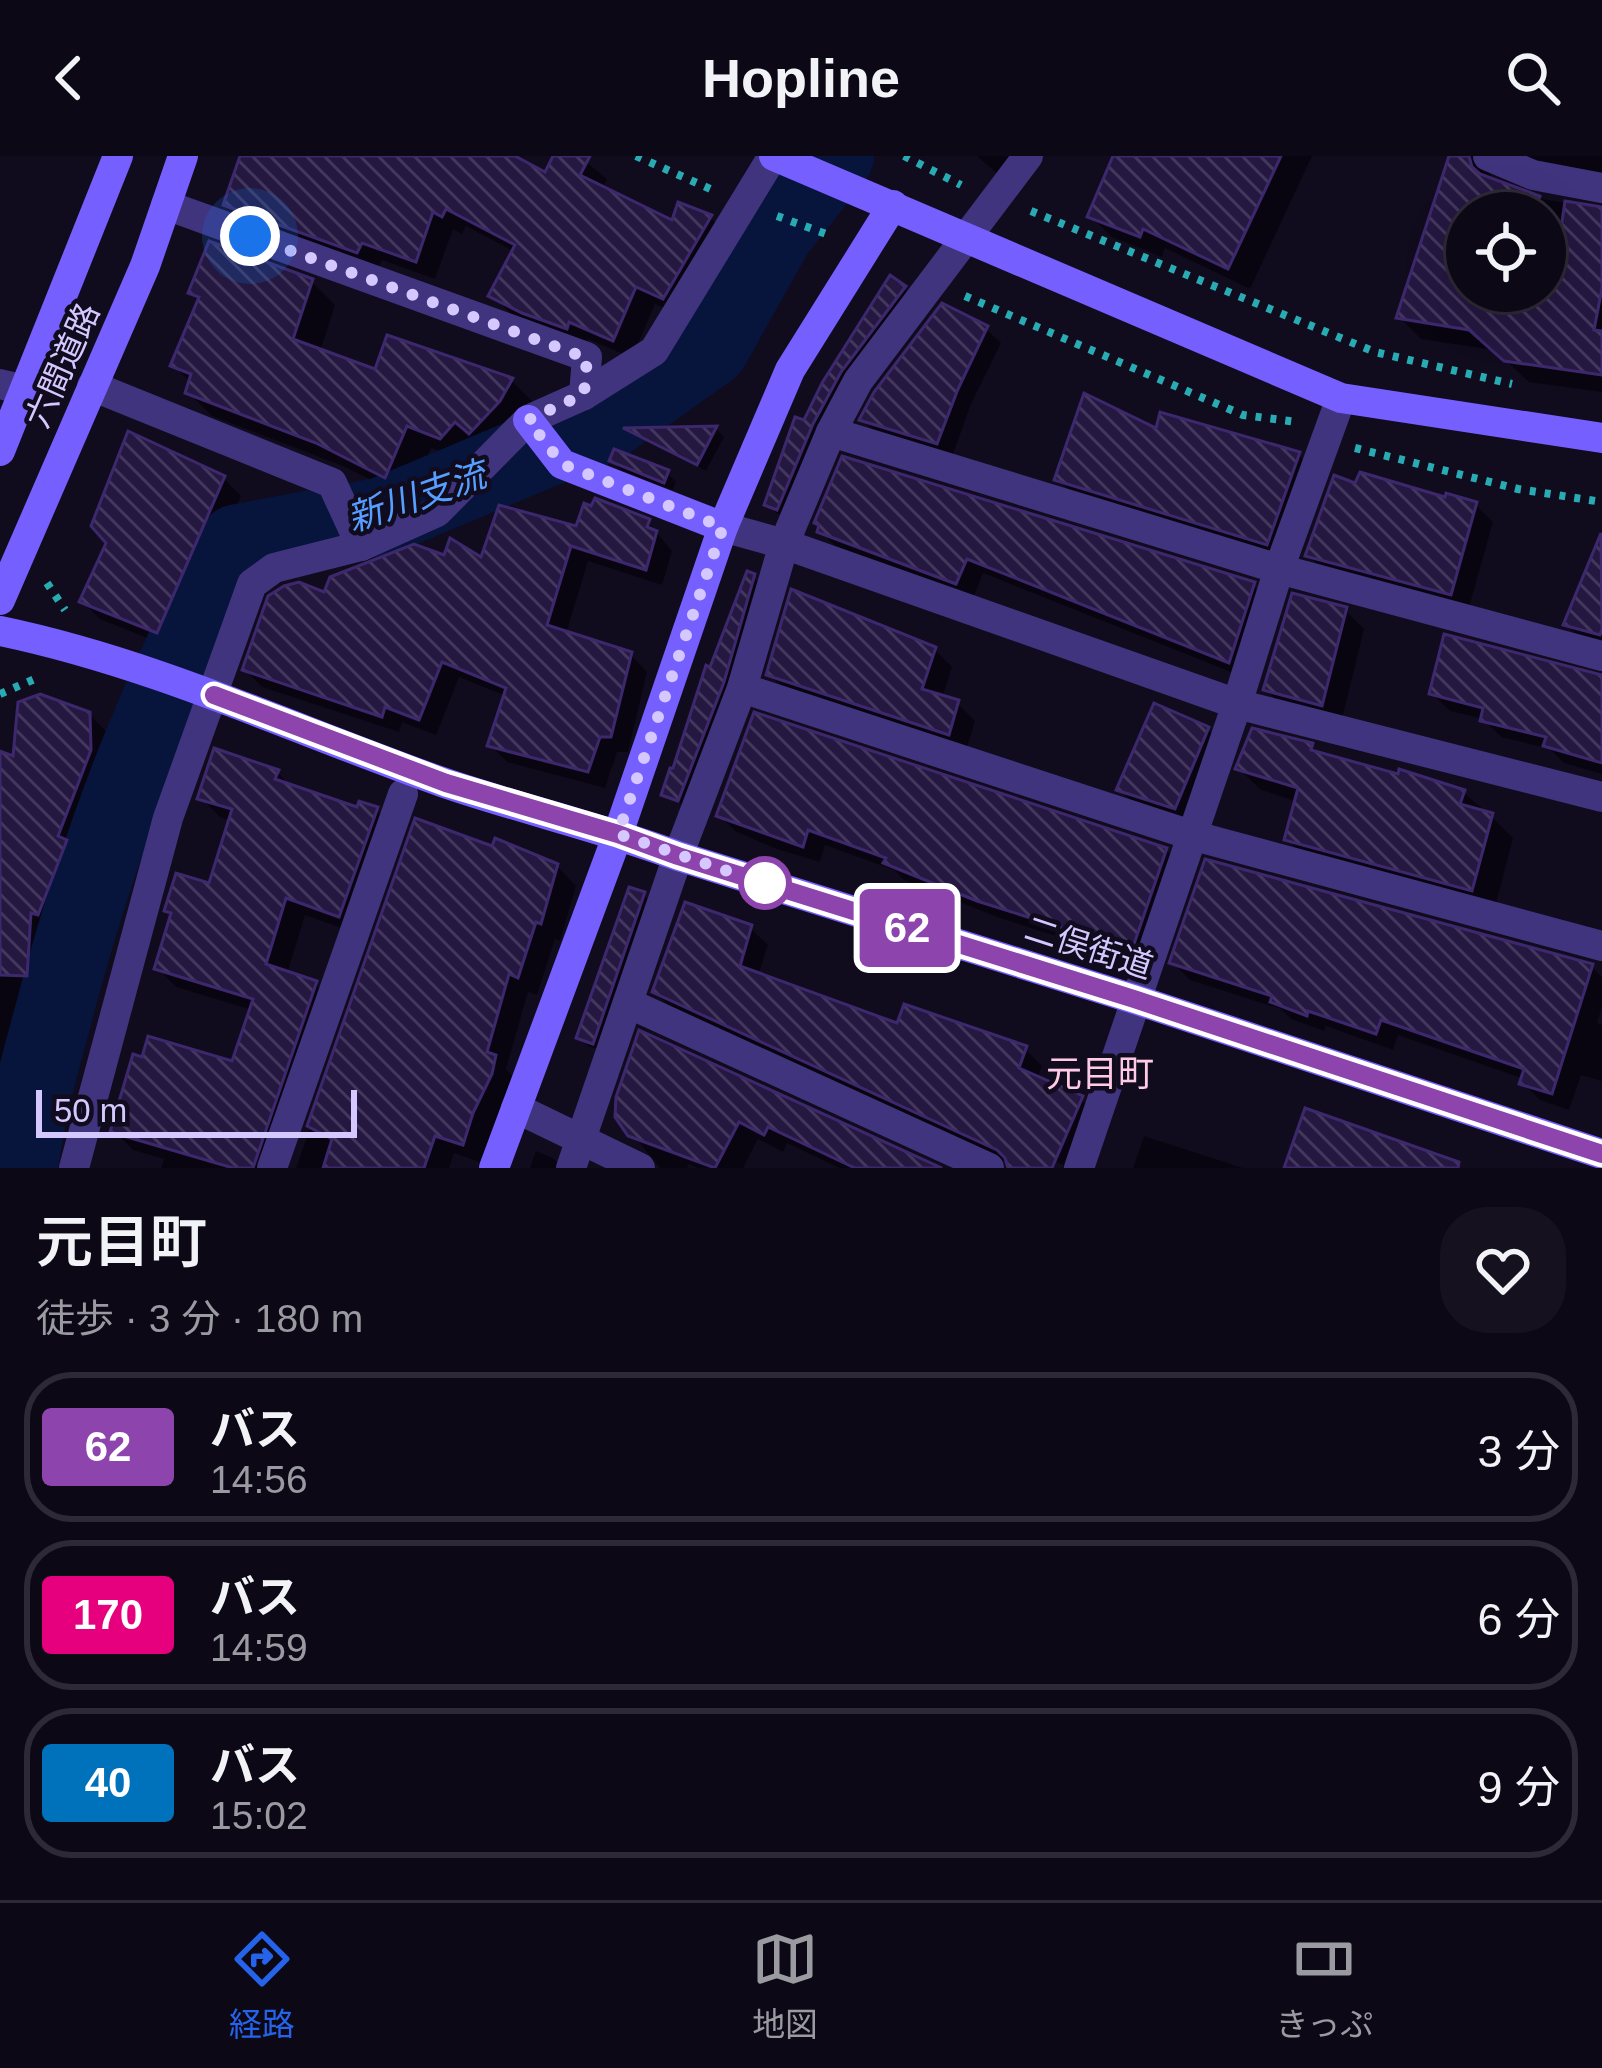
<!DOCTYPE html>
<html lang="ja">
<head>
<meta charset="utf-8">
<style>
	:root { --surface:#0d0816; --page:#16111f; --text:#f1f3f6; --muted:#9a9aa1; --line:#2d2935; --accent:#2563eb }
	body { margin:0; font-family:Helvetica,"Noto Sans JP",sans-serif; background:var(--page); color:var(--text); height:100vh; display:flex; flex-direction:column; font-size:45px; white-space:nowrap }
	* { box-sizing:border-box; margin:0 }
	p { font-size:39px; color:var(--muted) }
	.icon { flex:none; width:66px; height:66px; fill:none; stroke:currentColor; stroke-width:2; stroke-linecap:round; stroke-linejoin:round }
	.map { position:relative; height:1012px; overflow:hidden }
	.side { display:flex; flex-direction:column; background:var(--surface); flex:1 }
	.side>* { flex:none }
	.badge { padding:0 24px; border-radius:9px; font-size:42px; line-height:78px }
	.tools { position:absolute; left:1446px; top:36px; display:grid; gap:24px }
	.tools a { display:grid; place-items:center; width:120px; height:120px; border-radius:50%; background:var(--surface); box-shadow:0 12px 48px #0002,0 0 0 3px var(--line); font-size:60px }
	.scale { position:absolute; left:36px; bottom:30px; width:321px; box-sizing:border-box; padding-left:12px; border:6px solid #d5c8ff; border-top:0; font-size:33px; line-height:42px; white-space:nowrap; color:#d5c8ff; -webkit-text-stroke:9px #110b1e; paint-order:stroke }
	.you { position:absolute; width:60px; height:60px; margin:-30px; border:9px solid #fff; border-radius:50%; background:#1a73e8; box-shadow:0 0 0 18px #1a73e833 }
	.map>.badge { position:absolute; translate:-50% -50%; box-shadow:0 0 0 6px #fff }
	.round { display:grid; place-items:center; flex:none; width:126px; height:126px; border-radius:48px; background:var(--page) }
	.summary { display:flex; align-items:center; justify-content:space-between; height:204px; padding:0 36px }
	h1 { font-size:57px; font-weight:600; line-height:90px }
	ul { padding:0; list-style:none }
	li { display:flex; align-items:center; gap:36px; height:150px; margin:0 24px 18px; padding:0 12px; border:6px solid var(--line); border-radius:48px }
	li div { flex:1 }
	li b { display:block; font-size:45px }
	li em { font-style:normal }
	li .badge { min-width:132px; font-weight:700; text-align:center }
	header { display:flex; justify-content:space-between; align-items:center; height:156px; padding:0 36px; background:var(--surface); font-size:54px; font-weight:600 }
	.menu { display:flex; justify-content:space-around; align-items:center; height:168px; border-top:3px solid var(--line); background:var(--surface); font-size:33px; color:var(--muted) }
	.menu a { display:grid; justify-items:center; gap:6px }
	.menu .on { color:var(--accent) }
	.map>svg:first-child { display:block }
	.shadow { fill:#0007; fill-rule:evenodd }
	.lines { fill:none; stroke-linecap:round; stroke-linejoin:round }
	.river { stroke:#07143b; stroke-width:78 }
	.building { fill:url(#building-back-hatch); stroke:#3d286d; stroke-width:3 }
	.path { stroke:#29abb3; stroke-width:8; stroke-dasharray:6 9; stroke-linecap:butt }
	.street { stroke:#40347f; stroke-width:30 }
	.secondary { stroke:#765fff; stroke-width:30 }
	.line-casing { stroke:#fff; stroke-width:27 }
	.line { stroke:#8e44ad; stroke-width:18 }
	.walk { stroke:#d5c8ff; stroke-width:12; stroke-dasharray:0 21.6 }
	.stop-dot { fill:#fff; stroke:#8e44ad; stroke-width:6 }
	.labels { text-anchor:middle; stroke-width:9; stroke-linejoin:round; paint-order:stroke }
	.street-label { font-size:33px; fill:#d5c8ff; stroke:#110b1e }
	.water-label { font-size:36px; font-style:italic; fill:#569eff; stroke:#110b1e }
	.neighbourhood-label { font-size:36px; fill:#ffcae6; stroke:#110b1e }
</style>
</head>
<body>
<header><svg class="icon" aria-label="back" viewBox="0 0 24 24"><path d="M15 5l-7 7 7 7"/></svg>Hopline<svg class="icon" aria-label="search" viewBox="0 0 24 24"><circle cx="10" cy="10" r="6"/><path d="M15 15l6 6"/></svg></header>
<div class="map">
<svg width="1602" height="1012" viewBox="0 0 1602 1012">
	<defs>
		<pattern id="building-back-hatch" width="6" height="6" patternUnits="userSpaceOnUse" patternTransform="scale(3)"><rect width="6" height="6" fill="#241740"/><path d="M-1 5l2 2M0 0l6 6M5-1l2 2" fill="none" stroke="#43375d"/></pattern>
	</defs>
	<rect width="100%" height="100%" fill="#110b1e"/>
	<g class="shadow">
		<path d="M243 0H509L547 20 556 0H579L607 23 602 33 674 68 710 61 729 80 683 160 655 148 632 202 588 183 586 190 511 158 492 139 515 96 466 70 462 78 453 73 435 123 382 104 377 115 246 67 226 48Z"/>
		<path d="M977 0H1032L1009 28Z"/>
		<path d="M1116 0H1312L1250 133 1165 92 1162 101 1112 81 1090 60Z"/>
		<path d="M1452 0H1602V28L1490 16 1491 26 1525 40 1602 53V236L1529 226 1494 194 1421 183 1399 161ZM1467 57H1545V135H1467Z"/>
		<path d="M311 125 335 149 320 196 377 217 511 224 535 248 495 300 480 287 465 305 431 292 409 343 343 310 212 260 188 236 191 227 173 209 200 145 192 136Z"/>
		<path d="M904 132 912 141 786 361 776 357 768 348 825 229Z"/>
		<path d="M986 173 1001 187 971 248 952 301 877 278 863 264Z"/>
		<path d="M716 273 724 281 706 315 630 275Z"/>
		<path d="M1158 277 1298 298 1324 324 1293 413 1084 349 1058 323Z"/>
		<path d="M612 305 667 317 676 326 673 334 621 314Z"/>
		<path d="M223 322 241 340 174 493 100 463 83 446Z"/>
		<path d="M1357 331 1476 349 1493 366 1468 455 1325 416 1308 399Z"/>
		<path d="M648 366 672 395 662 429 588 405 566 478 630 498 647 516 628 596H617L605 632 507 606 490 589 506 540 459 521 436 579 402 566 399 576 262 531 245 514 326 440 446 403 482 405 578 374Z"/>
		<path d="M821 375 1253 429 1269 445 1246 522 983 417 973 443 837 392Z"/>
		<path d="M1602 384V492L1584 486 1567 469Z"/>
		<path d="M753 421 762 430 687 652 664 638Z"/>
		<path d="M1345 454 1364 473 1341 567 1285 552 1266 534Z"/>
		<path d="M934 493 952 511 942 542 957 547 975 565 966 595 787 536 769 518Z"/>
		<path d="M1602 521V618L1564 607 1550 593 1501 581 1483 563 1450 555 1432 538Z"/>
		<path d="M89 558 111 580V617L80 700 87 708 60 779 52 776 46 851 33 849 19 912 24 918 0 1012V598L16 604Z"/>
		<path d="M1207 573 1222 588 1190 666 1134 648 1119 633Z"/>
		<path d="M1311 590 1322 600 1463 636 1491 660 1513 682 1494 755 1309 705 1287 683 1298 646 1261 634 1239 613Z"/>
		<path d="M277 616 294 633 359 655 376 654 395 673 358 778 305 759 287 818 315 828 334 847 276 1012H161L164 1003 133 994 114 975 234 908 252 854 176 831 157 812 173 760 168 754 211 731 231 665 220 661 201 642Z"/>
		<path d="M718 658 1166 694 1183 712 1149 810 997 761 904 724 894 714 825 689 820 706 774 692 735 675Z"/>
		<path d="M417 666 494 694 557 710 576 730 560 785 555 783 537 839 528 836 506 913 513 921 510 938 491 977 482 1007 454 997 449 1012H296Z"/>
		<path d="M643 739 652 748 602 895 588 890 579 881Z"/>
		<path d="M750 772 768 789 758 820 899 871 1025 893 1042 910 1037 924 1081 943 1098 960 1070 1012 1040 999 1034 1012H1010L1009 1007 672 853 655 836Z"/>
		<path d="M1173 807 1592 811 1602 821V851L1597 867 1602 869V925L1581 919 1569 954 1540 944 1523 927 1524 923 1398 879 1393 894 1326 870 1324 875 1291 863 1281 853 1190 824Z"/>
		<path d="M641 878 935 1012H839L787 987 783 996 758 983 743 1012H697L689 1008 687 1012H660L618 960Z"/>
		<path d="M1144 980 1243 1012H1133Z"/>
		<path d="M536 995 553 1002 563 1012H530Z"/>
	</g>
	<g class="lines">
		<path class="river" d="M19 1012C26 953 43 898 58 841 102 679 157 535 238 387L383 360 603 268 710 192 775 76 835 0"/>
	</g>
	<g class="building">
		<path d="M240 0H515L545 16 553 0H590L580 19 672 64 678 46 712 59 663 143 636 131 613 185 569 166 567 173 522 157 488 140 515 89 446 53 442 61 433 56 416 106 362 87 357 97 223 49Z"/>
		<path d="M1113 0H1281L1228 113 1143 73 1140 81 1087 61Z"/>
		<path d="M1449 0H1469L1472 11 1480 18 1540 40 1533 57H1467V135H1552L1565 45 1602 51V132L1594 174 1602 175V219L1504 205 1469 174 1396 162Z"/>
		<path d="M209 85 313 123 293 183 375 213 387 179 513 222 500 245 469 278 455 266 440 283 407 270 385 322 316 287 185 237 191 218 170 210 199 141 188 137Z"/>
		<path d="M890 119 906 130 841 216 813 268 777 354 764 349 795 261 804 264 822 227Z"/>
		<path d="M942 147 988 170 958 233 937 288 859 264 874 236Z"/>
		<path d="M1084 237 1156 272 1160 256 1300 296 1267 389 1054 324Z"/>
		<path d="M717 270 697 309 623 272Z"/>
		<path d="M128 275 225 320 157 477 79 446 106 387 91 370Z"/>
		<path d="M614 293 669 314 664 327 609 305Z"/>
		<path d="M842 300 1255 426 1229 507 967 403 956 428 817 376 819 369 814 367Z"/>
		<path d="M1360 316 1445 341 1446 337 1477 346 1451 439 1305 400 1334 319 1355 327Z"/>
		<path d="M595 342 650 363 647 371 657 375 646 414 571 390 547 469 632 496 611 581H600L588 616 487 590 506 532 442 506 419 564 385 551 382 561 242 514 268 440 284 430 299 426 324 436 330 421 414 388 444 399 450 382 481 401 499 349 576 370 584 347 591 350Z"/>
		<path d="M1601 377 1602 473 1600 479 1563 469Z"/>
		<path d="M747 415 755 418 724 526 678 645 661 639 670 612H673L706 509 710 511Z"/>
		<path d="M791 433 936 491 922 533 959 544 949 579 766 519Z"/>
		<path d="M1292 437 1347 451 1322 550 1263 534Z"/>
		<path d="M1444 478 1602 519V607L1543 590 1546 581 1480 565 1483 552 1429 538Z"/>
		<path d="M40 538 90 556 91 594 58 680 67 684 38 759 31 757 27 820 0 819V595L13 600 18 546Z"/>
		<path d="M1154 547 1209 571 1175 653 1116 634Z"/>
		<path d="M754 556 1167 692 1132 794 977 745 883 707 886 702 808 674 803 691 716 660Z"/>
		<path d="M1252 572 1313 587 1311 594 1398 618 1399 613 1465 634 1460 648 1493 657 1472 735 1284 684 1298 632 1235 613Z"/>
		<path d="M214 592 279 614 275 623 357 651 359 645 378 651 339 761 286 742 266 808 317 825 253 1012H233L110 976 133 898 142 901 148 880 232 905 253 843 154 813 171 757 164 755 176 717 209 727 232 653 197 643Z"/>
		<path d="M415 662 492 690 495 682 558 708 541 768 536 766 518 822 509 818 487 896 496 899 492 918 473 957 463 989 435 980 424 1012H323L332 983 307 970Z"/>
		<path d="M1205 703 1593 808 1552 938 1519 928 1524 913 1381 864 1376 878 1308 855 1307 860 1270 846 1272 840 1169 807Z"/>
		<path d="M629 731 645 736 593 888 576 882Z"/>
		<path d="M685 746 752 769 740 810 897 867 904 848 1027 890 1019 912 1083 940 1052 1012H1008L1005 1002 997 994 652 836Z"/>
		<path d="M639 874 942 1012H855L768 971 764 979 739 966 715 1012 628 980 615 961 616 941Z"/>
		<path d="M1305 952 1459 1006 1458 1012H1284Z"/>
	</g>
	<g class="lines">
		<g class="path">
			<path d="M636 0 715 35"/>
			<path d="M904 0 961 29"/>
			<path d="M1031 55 1375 196 1512 228"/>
			<path d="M777 60 829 79"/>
			<path d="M965 140 1243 259 1297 266"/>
			<path d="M1355 292 1518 333 1602 346"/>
			<path d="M47 427 65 454"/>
			<path d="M0 538 37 522"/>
		</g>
		<g class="street">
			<path d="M1488 0 1533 19 1602 32"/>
			<path d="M166 49 587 201 584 239"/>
			<path d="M0 228 25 234"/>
			<path d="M92 230 332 327 361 390"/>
			<path d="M831 276 1279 413 1602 500"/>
			<path d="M723 371 784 388 1237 548 1602 641"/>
			<path d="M742 532 1191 679 1602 790"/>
			<path d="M628 847 989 1012"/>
			<path d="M516 952 640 1012"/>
			<path d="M74 1012 168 662 252 428 274 412 361 390 437 356 528 264 584 239 654 195 773 0"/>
			<path d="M272 1012 403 638"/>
			<path d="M571 1012 678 700 742 532 784 388 831 276 858 225 1028 0"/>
			<path d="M1079 1012 1237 548 1279 413 1341 242"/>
		</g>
		<g class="secondary">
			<path d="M774 0 1341 242 1602 282"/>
			<path d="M528 264 562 308 723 371"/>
			<path d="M0 295 118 0"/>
			<path d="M0 444 145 110 183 0"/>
			<path d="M0 475C154 507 295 574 442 626 520 653 600 671 678 700L1134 843 1602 998"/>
			<path d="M494 1012 618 678 723 371 790 214 893 49"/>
		</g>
	</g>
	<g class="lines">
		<defs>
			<path id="line" d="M214 539 446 627 618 678 678 700 1134 843 1602 998"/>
		</defs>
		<use href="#line" class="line-casing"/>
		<use href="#line" class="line"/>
		<path class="walk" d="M250 80 587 202 584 238 528 264 562 308 723 371 618 678 769 729 765 727"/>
	</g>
	<circle class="stop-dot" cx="765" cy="727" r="24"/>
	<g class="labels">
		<g class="street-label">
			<text transform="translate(62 209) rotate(-66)" y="12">六間道路</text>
			<text transform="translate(1089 791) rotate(18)" y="12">二俣街道</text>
		</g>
		<g class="water-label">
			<text transform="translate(416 340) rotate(-19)" y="13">新川支流</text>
		</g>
		<g class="neighbourhood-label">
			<text x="1100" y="930">元目町</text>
		</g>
	</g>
</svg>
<div class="tools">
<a><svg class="icon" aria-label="locate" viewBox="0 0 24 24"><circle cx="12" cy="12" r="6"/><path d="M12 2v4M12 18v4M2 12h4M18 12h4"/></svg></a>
</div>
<div class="scale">50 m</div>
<div class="you" style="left:250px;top:80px"></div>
<b class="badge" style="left:907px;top:772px;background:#8e44ad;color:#fff">62</b>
</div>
<section class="side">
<div class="summary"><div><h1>元目町</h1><p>徒歩 · 3 分 · 180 m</p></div><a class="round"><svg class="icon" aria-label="heart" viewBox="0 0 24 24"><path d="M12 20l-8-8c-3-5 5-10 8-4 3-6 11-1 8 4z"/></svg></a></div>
<ul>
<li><span class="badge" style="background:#8e44ad;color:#fff">62</span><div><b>バス</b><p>14:56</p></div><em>3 分</em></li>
<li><span class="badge" style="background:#e6007e;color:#fff">170</span><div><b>バス</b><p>14:59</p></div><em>6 分</em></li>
<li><span class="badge" style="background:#0072bc;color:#fff">40</span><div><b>バス</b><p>15:02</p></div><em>9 分</em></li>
</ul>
</section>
<nav class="menu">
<a class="on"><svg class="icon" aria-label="directions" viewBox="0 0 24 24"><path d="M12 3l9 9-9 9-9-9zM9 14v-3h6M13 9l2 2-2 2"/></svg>経路</a>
<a><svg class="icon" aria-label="map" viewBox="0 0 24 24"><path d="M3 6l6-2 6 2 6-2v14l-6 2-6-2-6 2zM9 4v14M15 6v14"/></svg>地図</a>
<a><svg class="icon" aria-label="tickets" viewBox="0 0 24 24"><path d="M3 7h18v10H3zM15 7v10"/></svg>きっぷ</a>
</nav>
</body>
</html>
